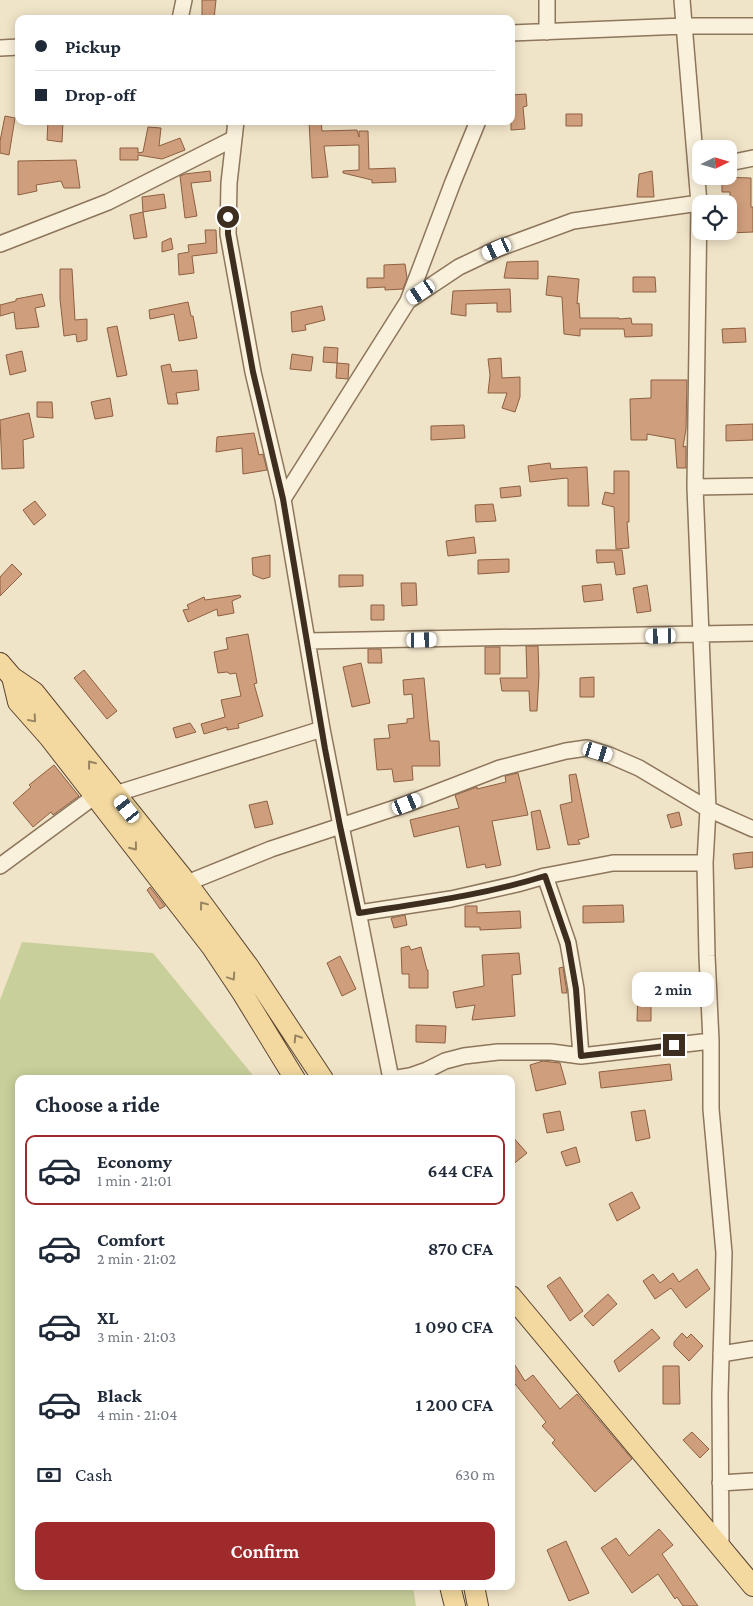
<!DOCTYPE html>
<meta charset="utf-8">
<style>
:root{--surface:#fff;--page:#f2f2f3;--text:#1f2937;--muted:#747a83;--line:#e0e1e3;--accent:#9e2a2b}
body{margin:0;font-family:"Crimson Pro",serif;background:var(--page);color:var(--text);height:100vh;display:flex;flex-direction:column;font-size:19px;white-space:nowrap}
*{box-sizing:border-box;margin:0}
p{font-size:16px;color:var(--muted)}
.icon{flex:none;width:28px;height:28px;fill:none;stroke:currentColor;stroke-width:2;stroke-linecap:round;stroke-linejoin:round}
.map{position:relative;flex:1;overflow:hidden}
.drawer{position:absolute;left:15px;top:1075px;width:500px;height:515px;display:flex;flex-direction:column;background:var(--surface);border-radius:10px;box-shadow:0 2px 12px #0003}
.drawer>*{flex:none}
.hud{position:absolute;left:15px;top:15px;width:500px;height:110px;border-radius:10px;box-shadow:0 2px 12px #0003;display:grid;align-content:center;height:110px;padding:0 20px;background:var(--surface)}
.needle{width:32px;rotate:85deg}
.fabs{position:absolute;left:692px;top:140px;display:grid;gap:10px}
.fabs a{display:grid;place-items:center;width:45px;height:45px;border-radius:10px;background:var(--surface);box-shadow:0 2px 12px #0003;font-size:25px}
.end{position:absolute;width:22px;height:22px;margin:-11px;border:6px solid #3d2e20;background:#fff;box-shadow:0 0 0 2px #fff}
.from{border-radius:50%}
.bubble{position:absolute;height:35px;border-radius:10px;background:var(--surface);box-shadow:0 2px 12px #0003;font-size:16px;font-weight:600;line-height:35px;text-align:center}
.car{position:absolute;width:15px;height:30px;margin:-15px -8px;border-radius:6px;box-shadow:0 0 4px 1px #0007;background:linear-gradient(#fff 24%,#345 0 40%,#fff 0 76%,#345 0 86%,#fff 0)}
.hud b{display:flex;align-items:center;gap:18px;height:48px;font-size:19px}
.hud b+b{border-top:1px solid var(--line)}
.hud i{width:12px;height:12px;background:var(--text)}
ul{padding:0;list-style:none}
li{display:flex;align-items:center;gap:15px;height:70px;margin:0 10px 8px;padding:0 10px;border:2px solid transparent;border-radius:10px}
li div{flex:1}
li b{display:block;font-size:19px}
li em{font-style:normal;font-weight:600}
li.on{border-color:var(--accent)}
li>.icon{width:45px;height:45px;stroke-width:1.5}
h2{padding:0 20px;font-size:22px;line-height:60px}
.pay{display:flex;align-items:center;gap:12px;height:55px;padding:0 20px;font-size:19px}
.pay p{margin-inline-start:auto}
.button{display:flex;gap:10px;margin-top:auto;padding:10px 20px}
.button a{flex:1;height:58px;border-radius:10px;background:var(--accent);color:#fff;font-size:20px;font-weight:600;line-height:58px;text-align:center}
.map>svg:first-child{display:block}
</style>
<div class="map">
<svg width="753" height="1606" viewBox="0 0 753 1606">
<rect width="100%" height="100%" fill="#f0e4c8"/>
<path fill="#c9cf9b" d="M22 942 153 953 256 1079H19V1586H413L416 1606H0V1000Z"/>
<path fill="#cf9f7d" stroke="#8d5f41" d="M202 0H216L214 19H202Z
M526 94 527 106 523 107 525 129 511 130V95Z
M566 114H582V126H566Z
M5 116 15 118 9 155 0 153V141Z
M48 121H63L62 142 47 140Z
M309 121H321L322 131 357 130 359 137V131H368L369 169 395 168 396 182 372 183V180L343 173V171L359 170V145L324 146 328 177 312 178Z
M148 127 161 128 159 146 180 138 185 150 162 159 138 155V160H120V148H138V153L143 152Z
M76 160 80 188H64L61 181 36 185 37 191 18 195V161Z
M210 171 211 181 191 183 197 216 185 218 180 176 185 174Z
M652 171 654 197H637L639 174Z
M722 177 751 178V207H753V232L729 233 730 192H722Z
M164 194 166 208 143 212 142 197Z
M143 212 147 237 134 239 130 215Z
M205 230H216L217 253 192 256 194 273 179 275 178 254 189 252 188 245 206 243Z
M171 238 173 249 162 252V242Z
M538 261V279L504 278 507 262Z
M405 264 407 278 403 289 385 290V287L367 288V278H384V265Z
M60 269H72L75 320 87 319V340L77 342 76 334 64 336 60 299Z
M548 276 579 279 577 304 579 303 580 318H619V319L631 318 632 324H652V336L625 337 624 329H580V336L564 334 562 297 546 295Z
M633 277H655L656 292H633Z
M510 289 511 312H497V303L466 304V316L451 314 453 291Z
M42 294 45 306 35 308 39 327 16 329 14 312 0 316V305L16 301V299Z
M188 302 191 316H193L197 338 179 341 174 314 150 319 149 310Z
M322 306 325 320 305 325 306 330 292 332 291 312Z
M117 326 127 375 117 377 107 328Z
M745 328 746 342 723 343 722 329Z
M324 347 338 348 337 363 323 362Z
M22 351 26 371 10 375 6 355Z
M292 354 313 357 311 371 290 369Z
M501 358 502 378 520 377V397L515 412 502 408 507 393H488L490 375 488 359Z
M337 363 349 364 348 379 336 378Z
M170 364 172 372 197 370 199 390 176 393 178 404H168L161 366Z
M651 380H687L686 429 683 447 686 446V468H677L675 439 647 434V440H631L630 399 651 398Z
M110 398 113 416 95 419 91 402Z
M37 402H52L53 418 37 417Z
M29 413 34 437 23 440 24 468 2 469 0 420Z
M753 424V440L726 441V425Z
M464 425 465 438 431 440V426Z
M254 433 259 455 263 454 267 470 243 474 242 448 216 452 217 437Z
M550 463 551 469 587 467 589 506H568V479L567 478 530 482 528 466Z
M614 471H629V522H627L629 548 616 549 614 507 602 504 605 492 614 494Z
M520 486 521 496 501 498 500 488Z
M35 501 46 515 34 525 23 510Z
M493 504 496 521 476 522 475 505Z
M474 537 476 553 448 556 446 541Z
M596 550H622L625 574 616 575 614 562 597 563Z
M270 555V577L263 579 253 575 252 558Z
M509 559V572L478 574V560Z
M12 564 22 574 0 596V577Z
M339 575H363V586L339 587Z
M401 583H416L417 605 402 606Z
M601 584 603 600 584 602 582 586Z
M647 585 651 611 637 613 633 588Z
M240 595 241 597 232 601 234 613 218 616 217 609 188 622 183 610 189 609 187 605 204 597 205 600Z
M371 605H384V620H371Z
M248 634 257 683 254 684 263 716 238 724 239 728 227 730V727L204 734 201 724 225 717 221 700 241 696 236 673 230 674 227 672 218 673 214 652 228 649 226 638Z
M526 646H538L539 675 537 711H530L529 691H502L500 678H527Z
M485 647H500V674H485Z
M368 649H381L382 663H368Z
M361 663 370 703 352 707 343 667Z
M84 670 117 711 107 719 74 678Z
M594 677V697H580V678Z
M424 678 430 741H439L440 766H412L413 780 394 782 392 769 377 770 374 739 390 738 388 725 407 723V719L414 718 412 694 404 695 403 680Z
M190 723 196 732 176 738 173 728Z
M54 765 79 796 53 815 51 812 33 827 13 803 31 787 29 785Z
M518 773 528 815 492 821 501 865 486 868 485 864 467 868 459 826 414 837 410 820 459 808 455 795 477 787V789L506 782 505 776Z
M576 774 589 837 578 840 580 844 568 845 560 805 572 802 569 775Z
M267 801 273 824 255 828 249 805Z
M540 810 550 848 537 850 531 812Z
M679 812 682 825 671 828 667 815Z
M753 852V867L735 869 733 854Z
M150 887 165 906 160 909 147 890Z
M623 905 624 922 583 923V906Z
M465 906H477V913L520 911 521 928 480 930V927H465Z
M405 915 407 925 394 928 391 918Z
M409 946 411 950 421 947 427 970H428V988H409V974H402L401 948Z
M519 953 521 974 512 975 515 1016 472 1020 475 1005 456 1008 453 992 484 986 482 955Z
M340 956 356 989 342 996 327 963Z
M563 967 567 993H562L559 968Z
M638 990H651V1021H637Z
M416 1025 446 1026 445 1043 416 1042Z
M543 1061 560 1063 566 1084 536 1091 530 1065Z
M670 1064 672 1080 601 1088 599 1072Z
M645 1110 650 1138 636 1141 631 1112Z
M560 1111 564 1130 547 1133 543 1114Z
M511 1135 527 1153 511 1166Z
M576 1147 580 1162 566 1166 561 1152Z
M632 1192 640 1208 617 1221 609 1204Z
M697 1269 710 1289 686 1308 671 1288 655 1299 643 1281 653 1274 660 1283 673 1273 679 1282Z
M560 1277 583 1311 570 1321 547 1286Z
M608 1294 617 1304 593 1326 584 1316Z
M652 1329 660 1338 619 1372 614 1361Z
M682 1333 687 1338 691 1334 703 1346 689 1361 674 1346V1342Z
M511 1359 525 1381 533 1375 560 1409 577 1394 632 1459 595 1492 552 1443 555 1440 542 1426 546 1422 511 1379Z
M663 1366H679L680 1404H663Z
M692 1432 709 1449 700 1458 683 1440Z
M659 1529 673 1545 662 1554 698 1606H683L677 1597 675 1599 658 1574 632 1593 601 1548 616 1538 629 1556Z
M566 1541 589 1593 569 1601 547 1550Z"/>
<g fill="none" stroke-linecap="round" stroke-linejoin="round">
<defs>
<path id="minor" d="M547 0V32
M682 0 699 203 695 487 708 809 705 863 707 956 711 1041V1109L724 1253 720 1395 721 1548
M180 19 184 0
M511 33 684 26H753
M0 48 19 47
M236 121 229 183 228 234 253 372 283 499
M729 163 753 158
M0 244 108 202 233 139
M408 301 459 267 497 249 573 221 699 203
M695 487 753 486
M307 641 753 633
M115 794 322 729
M0 866 95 796
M545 876 568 943 576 989 581 1056
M187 883 271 849 407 804 500 768 566 751 587 748 609 755 639 768 708 809 753 829
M359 913 451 899 517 884 545 876 613 863H705
M391 1079 322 729 283 499 408 301 453 182 478 121
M391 1079 410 1076 427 1070 445 1061 464 1056 498 1052H551L581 1056 711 1041
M721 1354 753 1349
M720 1483 753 1481"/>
<path id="major" d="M0 663 12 677 34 692 187 883 249 967 323 1079
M12 677 18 702 49 737 211 946 243 994 295 1079
M511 1296 753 1586
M450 1586 455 1606
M474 1586 478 1606"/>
</defs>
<use href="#minor" stroke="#8d765c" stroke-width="18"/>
<use href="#major" stroke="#5b4430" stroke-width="22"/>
<use href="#minor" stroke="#faf1dc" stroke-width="15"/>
<use href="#major" stroke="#f3d9a0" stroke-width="20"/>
</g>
<defs><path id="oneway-chevron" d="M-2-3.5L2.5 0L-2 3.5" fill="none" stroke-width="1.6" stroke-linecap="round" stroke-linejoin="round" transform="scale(1.25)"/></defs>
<g stroke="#988460">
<use href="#oneway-chevron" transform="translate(33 719) rotate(49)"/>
<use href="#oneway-chevron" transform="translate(91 764) rotate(-128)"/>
<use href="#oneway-chevron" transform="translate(134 847) rotate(52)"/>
<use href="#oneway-chevron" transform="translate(203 905) rotate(-127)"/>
<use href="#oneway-chevron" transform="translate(232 977) rotate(56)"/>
<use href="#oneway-chevron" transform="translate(297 1038) rotate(-123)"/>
</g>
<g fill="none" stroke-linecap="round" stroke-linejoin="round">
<path stroke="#3d2e20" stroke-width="6" d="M228 217V234L253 372 283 499 325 749 340 826 359 913C422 903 484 895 545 876L568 943 576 989 581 1056 674 1045"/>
</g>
</svg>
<div class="fabs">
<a><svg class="needle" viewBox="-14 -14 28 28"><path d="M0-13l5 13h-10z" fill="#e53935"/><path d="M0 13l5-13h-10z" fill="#747a83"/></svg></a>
<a><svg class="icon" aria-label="locate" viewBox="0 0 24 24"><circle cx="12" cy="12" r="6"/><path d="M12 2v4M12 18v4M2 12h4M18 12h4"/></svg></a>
</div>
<i class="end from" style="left:228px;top:217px"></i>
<i class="end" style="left:674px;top:1045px"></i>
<div class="bubble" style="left:632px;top:972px;width:82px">2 min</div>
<i class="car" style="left:497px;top:249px;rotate:245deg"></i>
<i class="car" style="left:421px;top:292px;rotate:236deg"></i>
<i class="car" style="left:661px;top:636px;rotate:269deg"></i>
<i class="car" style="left:422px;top:640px;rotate:89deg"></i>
<i class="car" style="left:598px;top:752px;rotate:107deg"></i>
<i class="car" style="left:407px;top:804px;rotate:68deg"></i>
<i class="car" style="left:127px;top:809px;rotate:321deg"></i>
<div class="hud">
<b><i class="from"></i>Pickup</b>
<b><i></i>Drop-off</b>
</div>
<section class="drawer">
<h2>Choose a ride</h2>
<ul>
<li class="on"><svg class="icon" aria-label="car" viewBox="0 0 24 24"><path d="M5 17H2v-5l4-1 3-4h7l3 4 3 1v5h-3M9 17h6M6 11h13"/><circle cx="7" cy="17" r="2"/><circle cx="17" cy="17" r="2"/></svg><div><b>Economy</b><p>1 min · 21:01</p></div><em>644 CFA</em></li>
<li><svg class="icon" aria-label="car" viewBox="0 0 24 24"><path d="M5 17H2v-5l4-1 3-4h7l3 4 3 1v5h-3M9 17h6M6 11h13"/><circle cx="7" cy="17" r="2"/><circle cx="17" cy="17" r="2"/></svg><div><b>Comfort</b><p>2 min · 21:02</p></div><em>870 CFA</em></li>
<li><svg class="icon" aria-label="car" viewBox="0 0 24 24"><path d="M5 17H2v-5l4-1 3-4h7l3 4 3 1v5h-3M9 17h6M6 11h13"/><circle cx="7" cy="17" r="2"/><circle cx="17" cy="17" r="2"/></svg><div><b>XL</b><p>3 min · 21:03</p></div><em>1 090 CFA</em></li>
<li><svg class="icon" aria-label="car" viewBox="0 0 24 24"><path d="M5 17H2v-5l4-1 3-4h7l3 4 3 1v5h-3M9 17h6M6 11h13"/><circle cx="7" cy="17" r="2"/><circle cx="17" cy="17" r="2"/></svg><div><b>Black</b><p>4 min · 21:04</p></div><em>1 200 CFA</em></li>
</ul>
<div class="pay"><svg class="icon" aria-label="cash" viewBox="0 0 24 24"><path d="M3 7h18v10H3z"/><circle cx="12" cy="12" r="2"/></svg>Cash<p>630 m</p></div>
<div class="button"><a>Confirm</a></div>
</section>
</div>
